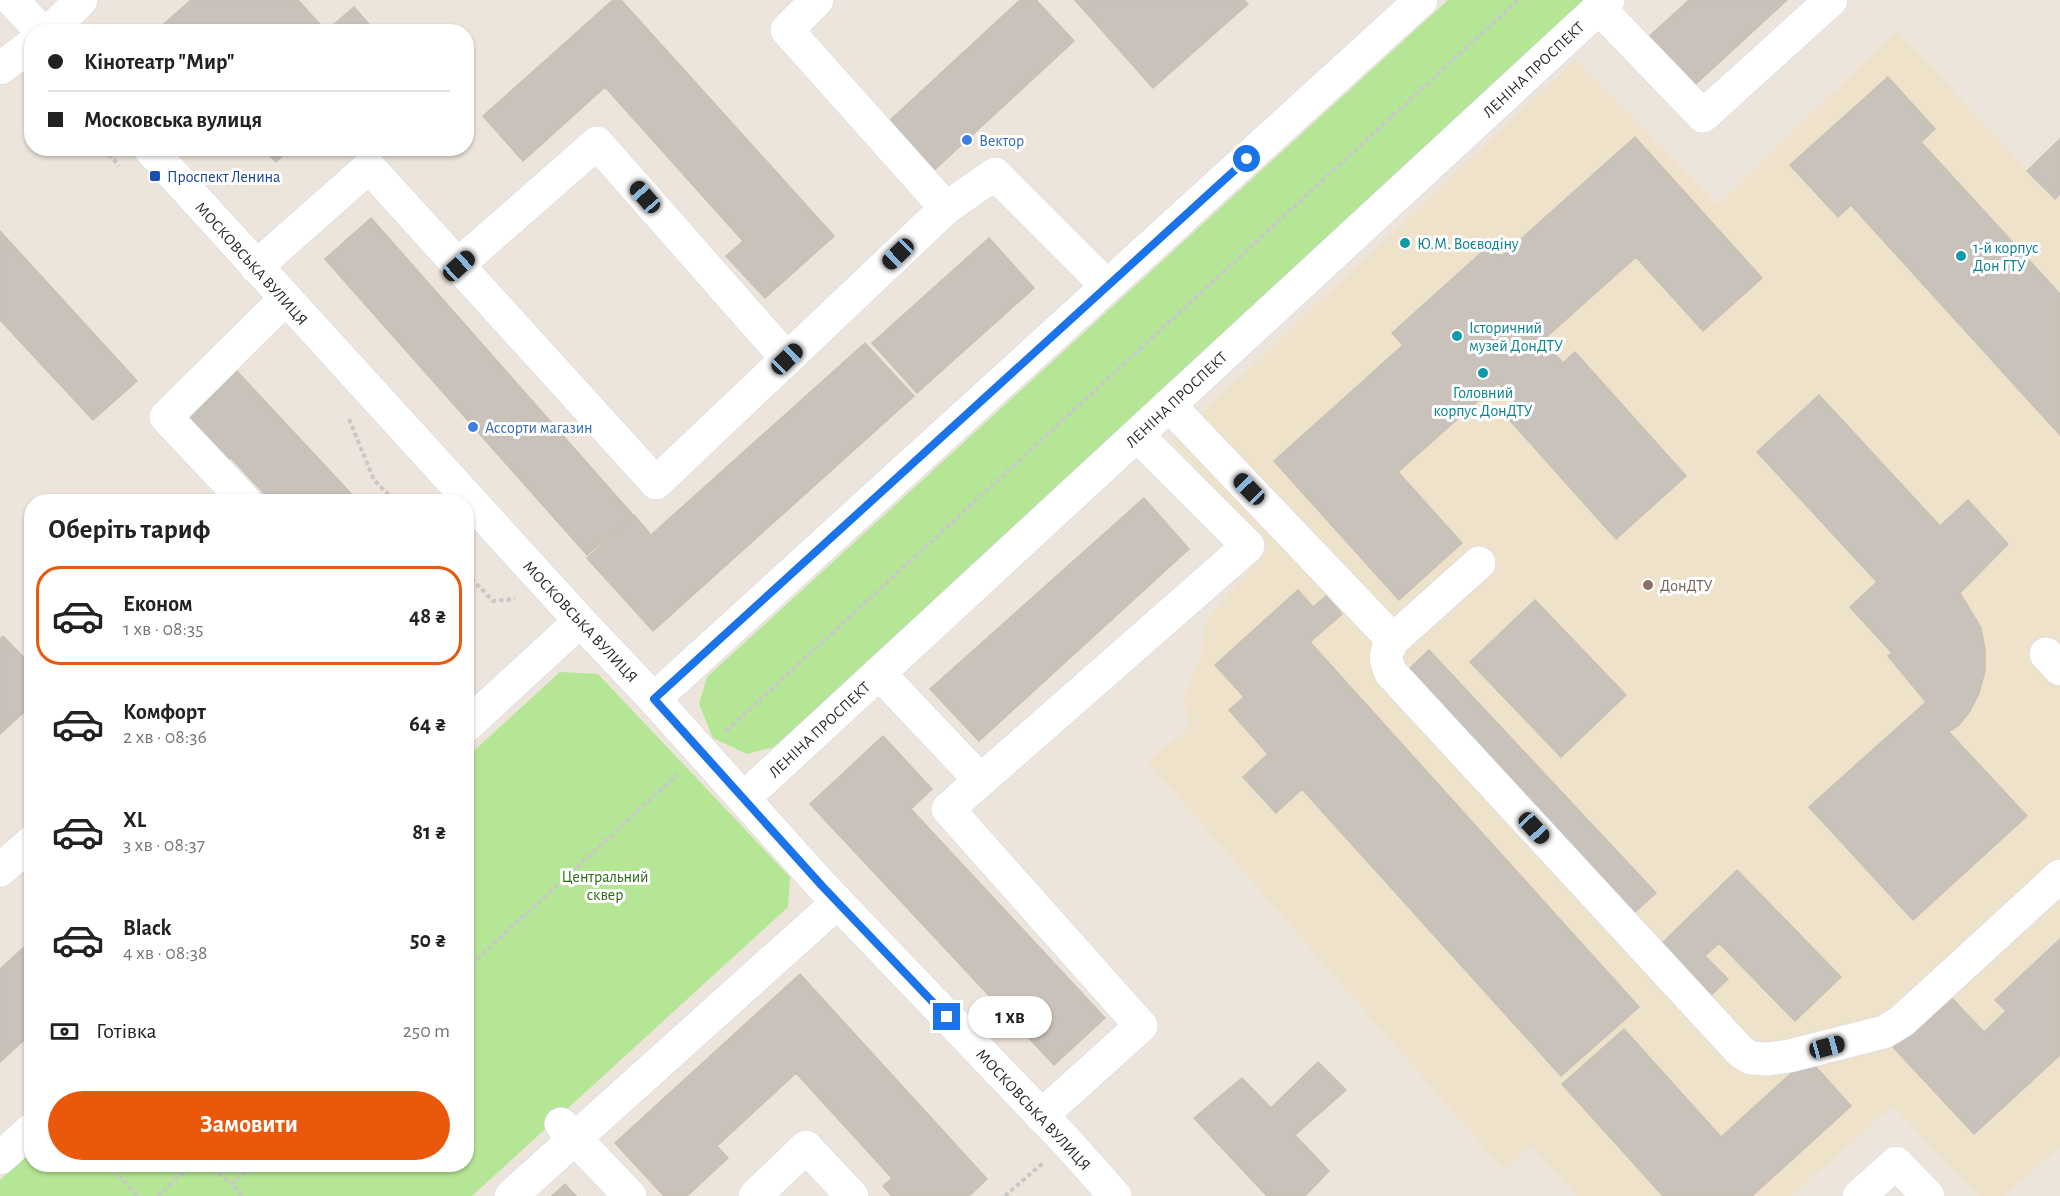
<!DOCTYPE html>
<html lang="uk">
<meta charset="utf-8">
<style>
:root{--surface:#fff;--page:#f6f6f6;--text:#222;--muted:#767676;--line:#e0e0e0;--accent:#ea580c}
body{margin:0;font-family:"Alegreya Sans",sans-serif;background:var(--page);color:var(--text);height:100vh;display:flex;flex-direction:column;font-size:22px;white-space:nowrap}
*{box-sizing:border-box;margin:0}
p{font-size:20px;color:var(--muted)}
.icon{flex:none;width:33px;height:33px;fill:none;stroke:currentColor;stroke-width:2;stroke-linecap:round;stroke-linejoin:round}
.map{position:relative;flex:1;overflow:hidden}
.sheet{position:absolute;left:24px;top:494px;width:450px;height:678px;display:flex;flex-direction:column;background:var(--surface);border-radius:24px;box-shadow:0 2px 4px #0004}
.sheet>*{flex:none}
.banner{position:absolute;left:24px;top:24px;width:450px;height:132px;border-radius:24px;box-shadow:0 2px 4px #0004;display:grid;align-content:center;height:132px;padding:0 24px;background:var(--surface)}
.end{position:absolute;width:27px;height:27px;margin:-14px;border:8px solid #1a73e8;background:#fff;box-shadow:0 0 0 3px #fff}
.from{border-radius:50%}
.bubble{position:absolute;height:42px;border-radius:21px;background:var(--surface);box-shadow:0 2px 4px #0004;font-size:20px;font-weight:700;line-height:42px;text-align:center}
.car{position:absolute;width:18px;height:36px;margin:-18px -9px;border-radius:8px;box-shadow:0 0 4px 2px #0007;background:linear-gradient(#222 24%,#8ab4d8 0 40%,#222 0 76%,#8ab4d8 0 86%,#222 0)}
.banner b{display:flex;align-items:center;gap:21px;height:57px;font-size:22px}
.banner b+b{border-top:2px solid var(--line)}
.banner i{width:15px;height:15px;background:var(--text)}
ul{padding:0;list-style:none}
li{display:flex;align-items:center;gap:18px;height:99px;margin:0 12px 9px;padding:0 12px;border:3px solid transparent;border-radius:24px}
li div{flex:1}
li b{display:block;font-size:22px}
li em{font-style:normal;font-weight:700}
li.selected{border-color:var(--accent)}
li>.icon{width:54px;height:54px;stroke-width:1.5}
h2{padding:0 24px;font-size:27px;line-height:72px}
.pay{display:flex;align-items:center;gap:15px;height:66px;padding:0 24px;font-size:22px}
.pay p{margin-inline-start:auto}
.action{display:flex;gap:12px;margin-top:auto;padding:12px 24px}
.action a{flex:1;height:69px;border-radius:36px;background:var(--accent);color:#fff;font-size:24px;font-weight:700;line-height:69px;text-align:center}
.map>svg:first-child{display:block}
</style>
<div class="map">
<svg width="2060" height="1196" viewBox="0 0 2060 1196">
<rect width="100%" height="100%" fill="#ede5db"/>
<path fill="#efe2ca" d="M1897 31 2052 196 2055 199 2060 194V1147L2004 1196H1979L1893 1106 1791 1196H1577L1531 1145 1504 1170 1148 762 1190 726 1184 699 1202 652 1206 622 1267 548 1172 442 1575 60 1718 204Z"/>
<path fill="#b4e695" d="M1448 0H1588L774 747 747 754 713 738 699 704 707 677Z
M560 672 598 674 790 877 788 907 472 1196H0V1180L31 1151 32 1164H466L467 757Z"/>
<path fill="#c8c2bb" stroke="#c8c1b5" stroke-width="1.5" d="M191 0H298L326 31 354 7 376 32H159L157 30Z
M613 0H621L834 236 765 298 726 256 743 241 605 87 523 161 483 116Z
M1020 0H1036L1074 41 931 173 886 124Z
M1075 0H1244L1248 4 1153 88Z
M1689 0H1787L1686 93 1642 43Z
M1888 77 1935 129 1921 142 2060 294V435L1851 205 1838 217 1790 165Z
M1635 137 1762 278 1703 331 1636 257 1543 340 1563 363 1575 352 1686 476 1616 539 1505 415 1517 404 1498 383 1398 472 1462 543 1399 600 1274 461 1403 345 1392 333 1491 244 1502 256Z
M2060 139V194L2055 199 2027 171Z
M263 148H291L276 162Z
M371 218 633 515 587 555 325 259Z
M0 231 137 381 93 420 0 320Z
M989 238 1034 288 917 393 872 343Z
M865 343 914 396 653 631 587 558 634 515 651 535Z
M232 366 358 501H271L231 458 224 464 178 415Z
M1819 395 1940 526 1968 500 2008 544 1960 593 1981 628 1985 649V671L1979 693 1970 711 1959 725 1949 732 2027 816 1913 920 1809 807 1926 702 1888 656 1892 653 1850 607 1877 582 1757 452Z
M1144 498 1189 549 979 741 930 689Z
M1298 590 1313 607 1326 596 1342 614 1310 642 1639 1007 1561 1076 1302 789 1276 813 1243 777 1268 754 1229 710 1244 697 1215 665Z
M1535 600 1626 695 1561 757 1470 662Z
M3 636 32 666V705L0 734V639Z
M1429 650 1656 893 1634 913 1408 670Z
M883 736 932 789 911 809 1105 1018 1054 1065 810 804Z
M1737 870 1841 977 1795 1021 1719 943 1705 956 1728 979 1704 1002 1654 951Z
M2060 939V1055L1974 1134 1893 1047 1949 995 1984 1032 2006 1011 1995 1000Z
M32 940V1033L0 1062V969Z
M800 974 987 1179 969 1196H892L883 1186 892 1178 796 1073 717 1146 728 1158 687 1196H664L615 1143Z
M1624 1029 1721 1137 1808 1058 1851 1106 1752 1196H1663L1562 1084Z
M1318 1062 1346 1090 1295 1135 1329 1171 1305 1196H1267L1194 1118 1242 1078 1271 1108Z
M565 1184 576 1196H552Z"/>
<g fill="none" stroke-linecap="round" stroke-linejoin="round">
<defs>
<path id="minor" d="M12 0 42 32
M817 0 787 30 946 208 995 174 1107 286
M1599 8 1703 116 1831 0
M49 32 81 0
M0 68 32 45
M149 148 580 621 654 699 823 887 1067 1142 1115 1196
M458 265 597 143 787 359
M256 267 369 167 656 483 946 208
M1169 405 1393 640 1479 563
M245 501 166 417 285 299
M1393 640C1385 653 1384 659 1391 673L1741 1052 1751 1058 1768 1059 1789 1056 1884 1032 1902 1021 2060 876
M2046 654 2060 669
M879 673 980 780
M654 699 1421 0
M466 726 580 621
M744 798 1608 0
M0 870 32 842
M1041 1116 1141 1026 948 809 1248 546 1137 435
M561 1124 630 1196
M0 1158 32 1129
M511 1196 838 902
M755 1196 806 1147 852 1196
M1859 1196 1896 1163 1928 1196"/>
</defs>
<use href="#minor" stroke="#d0d5e4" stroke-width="34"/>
<path stroke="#c8c8c8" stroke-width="4" stroke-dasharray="4.5 3" stroke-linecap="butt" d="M104 148 119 166
M349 419 374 480 395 501
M466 573 493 601 515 599
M726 731 1518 0
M466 969 678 774
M109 1164 137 1196
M207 1164 232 1184
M158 1196 192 1164
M242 1196 232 1184 254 1164
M1005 1196 1044 1162"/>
<use href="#minor" stroke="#fff" stroke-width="33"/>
</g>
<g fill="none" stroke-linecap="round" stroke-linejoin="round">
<path stroke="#1a73e8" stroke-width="8" d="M947 1017 823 887 654 699 1247 159"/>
</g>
<g fill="#3f7fe0" stroke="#fff" stroke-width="2">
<circle cx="967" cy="140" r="6"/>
<circle cx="473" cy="427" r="6"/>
</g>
<rect fill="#1a4fb4" stroke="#fff" stroke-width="2" x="149" y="170" width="12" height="12" rx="3"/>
<g fill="#0f9aa8" stroke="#fff" stroke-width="2">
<circle cx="1405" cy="243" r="6"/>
<circle cx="1961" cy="256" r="6"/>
<circle cx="1457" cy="336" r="6"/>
<circle cx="1483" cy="373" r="6"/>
</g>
<circle fill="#8d6e63" stroke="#fff" stroke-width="2" cx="1648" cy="585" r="6"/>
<g text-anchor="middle" stroke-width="6" stroke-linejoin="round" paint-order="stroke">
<g font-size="16" fill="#2a2a2a" stroke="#fff">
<text transform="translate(1533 69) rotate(-43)" y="6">ЛЕНІНА ПРОСПЕКТ</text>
<text transform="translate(252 263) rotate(48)" y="6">МОСКОВСЬКА ВУЛИЦЯ</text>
<text transform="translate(1176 399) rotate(-43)" y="6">ЛЕНІНА ПРОСПЕКТ</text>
<text transform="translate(581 621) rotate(47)" y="6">МОСКОВСЬКА ВУЛИЦЯ</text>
<text transform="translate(819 729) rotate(-43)" y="6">ЛЕНІНА ПРОСПЕКТ</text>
<text transform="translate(1034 1109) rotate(47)" y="6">МОСКОВСЬКА ВУЛИЦЯ</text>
</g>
<g font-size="16" fill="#366cbe" stroke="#fff" text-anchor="start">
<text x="979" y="146">Вектор</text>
<text x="485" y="433">Ассорти магазин</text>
</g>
<g font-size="16" fill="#164399" stroke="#fff" text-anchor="start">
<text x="167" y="182">Проспект Ленина</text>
</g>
<g font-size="16" fill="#0d838f" stroke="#fff" text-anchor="start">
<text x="1417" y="249">Ю.М. Воєводіну</text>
<text x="1973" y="253">1-й корпус<tspan x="1973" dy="18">Дон ГТУ</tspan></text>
<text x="1469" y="333">Історичний<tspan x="1469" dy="18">музей ДонДТУ</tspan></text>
<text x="1483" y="398" text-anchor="middle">Головний<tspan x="1483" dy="18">корпус ДонДТУ</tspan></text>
</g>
<g font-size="16" fill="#785e54" stroke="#fff" text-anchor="start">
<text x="1660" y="591">ДонДТУ</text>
</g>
<g font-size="16" fill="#2b6b17" stroke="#fff">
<text x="605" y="882">Центральний<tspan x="605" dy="18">сквер</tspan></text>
</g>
</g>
</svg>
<i class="end from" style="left:1247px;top:159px"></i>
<i class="end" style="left:947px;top:1017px"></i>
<div class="bubble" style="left:968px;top:996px;width:84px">1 хв</div>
<i class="car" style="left:645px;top:197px;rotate:319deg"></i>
<i class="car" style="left:898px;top:254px;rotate:226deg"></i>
<i class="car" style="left:459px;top:266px;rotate:48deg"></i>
<i class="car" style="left:787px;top:359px;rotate:46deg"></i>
<i class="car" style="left:1249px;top:489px;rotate:316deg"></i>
<i class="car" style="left:1534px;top:828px;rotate:137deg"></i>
<i class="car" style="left:1827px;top:1047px;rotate:75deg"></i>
<div class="banner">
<b><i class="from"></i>Кінотеатр &quot;Мир&quot;</b>
<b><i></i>Московська вулиця</b>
</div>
<section class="sheet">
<h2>Оберіть тариф</h2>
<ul>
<li class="selected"><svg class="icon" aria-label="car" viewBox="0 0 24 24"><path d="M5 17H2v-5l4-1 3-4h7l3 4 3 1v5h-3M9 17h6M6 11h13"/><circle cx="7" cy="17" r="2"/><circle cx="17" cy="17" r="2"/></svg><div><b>Економ</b><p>1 хв · 08:35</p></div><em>48 ₴</em></li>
<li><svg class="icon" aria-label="car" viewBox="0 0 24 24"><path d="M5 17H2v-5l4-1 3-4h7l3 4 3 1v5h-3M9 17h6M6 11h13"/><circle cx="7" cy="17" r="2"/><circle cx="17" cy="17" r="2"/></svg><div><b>Комфорт</b><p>2 хв · 08:36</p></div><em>64 ₴</em></li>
<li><svg class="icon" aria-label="car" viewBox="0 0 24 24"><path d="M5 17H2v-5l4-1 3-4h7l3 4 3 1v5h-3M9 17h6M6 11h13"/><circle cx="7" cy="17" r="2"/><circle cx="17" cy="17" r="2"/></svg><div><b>XL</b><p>3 хв · 08:37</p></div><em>81 ₴</em></li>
<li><svg class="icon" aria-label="car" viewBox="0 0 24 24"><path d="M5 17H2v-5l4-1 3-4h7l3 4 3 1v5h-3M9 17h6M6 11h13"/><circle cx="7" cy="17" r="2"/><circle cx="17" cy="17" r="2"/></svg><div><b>Black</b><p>4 хв · 08:38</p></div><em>50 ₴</em></li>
</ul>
<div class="pay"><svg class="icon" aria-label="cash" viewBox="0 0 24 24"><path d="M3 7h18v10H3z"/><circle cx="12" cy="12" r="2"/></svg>Готівка<p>250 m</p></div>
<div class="action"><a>Замовити</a></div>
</section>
</div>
